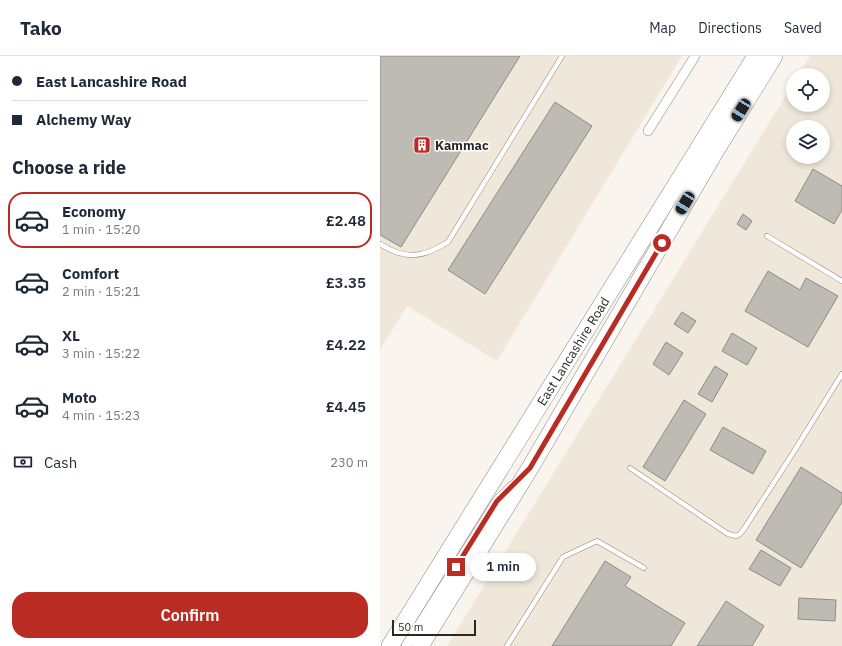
<!DOCTYPE html>
<meta charset="utf-8">
<style>
:root{--surface:#fff;--page:#f6f6f7;--text:#1f2937;--muted:#747a83;--line:#e0e1e3;--accent:#ba2b24}
body{margin:0;font-family:"IBM Plex Sans",sans-serif;background:var(--page);color:var(--text);height:100vh;display:flex;flex-direction:column;font-size:15px;white-space:nowrap}
*{box-sizing:border-box;margin:0}
p{font-size:13px;color:var(--muted)}
.icon{flex:none;width:22px;height:22px;fill:none;stroke:currentColor;stroke-width:2;stroke-linecap:round;stroke-linejoin:round}
.map{position:relative;flex:1;overflow:hidden}
.details{display:flex;flex-direction:column;background:var(--surface);width:380px}
.details>*{flex:none}
.banner{display:grid;align-content:center;height:88px;padding:0 12px;background:var(--surface)}
.buttons{position:absolute;left:406px;top:12px;display:grid;gap:8px}
.buttons a{display:grid;place-items:center;width:44px;height:44px;border-radius:50%;background:var(--surface);box-shadow:0 2px 6px #0003;font-size:20px}
.scale{position:absolute;left:12px;bottom:10px;width:84px;box-sizing:border-box;padding-left:4px;border:2px solid #292825;border-top:0;font-size:11px;line-height:14px;white-space:nowrap;color:#292825;-webkit-text-stroke:3px #fff;paint-order:stroke}
.end{position:absolute;width:18px;height:18px;margin:-9px;border:5px solid #ba2b24;background:#fff;box-shadow:0 0 0 2px #fff}
.from{border-radius:50%}
.bubble{position:absolute;height:28px;border-radius:14px;background:var(--surface);box-shadow:0 2px 6px #0003;font-size:13px;font-weight:600;line-height:28px;text-align:center}
.car{position:absolute;width:12px;height:24px;margin:-12px -6px;border-radius:5px;box-shadow:0 0 3px 1px #0007;background:linear-gradient(#222 24%,#8ab4d8 0 40%,#222 0 76%,#8ab4d8 0 86%,#222 0)}
.banner b{display:flex;align-items:center;gap:14px;height:38px;font-size:15px}
.banner b+b{border-top:1px solid var(--line)}
.banner i{width:10px;height:10px;background:var(--text)}
ul{padding:0;list-style:none}
li{display:flex;align-items:center;gap:12px;height:56px;margin:0 8px 6px;padding:0 4px;border:2px solid transparent;border-radius:16px}
li div{flex:1}
li b{display:block;font-size:15px}
li em{font-style:normal;font-weight:600}
li.on{border-color:var(--accent)}
li>.icon{width:36px;height:36px;stroke-width:1.5}
h2{padding:0 12px;font-size:18px;line-height:48px}
.pay{display:flex;align-items:center;gap:10px;height:44px;padding:0 12px;font-size:15px}
.pay p{margin-inline-start:auto}
.primary-button{display:flex;gap:8px;margin-top:auto;padding:8px 12px}
.primary-button a{flex:1;height:46px;border-radius:16px;background:var(--accent);color:#fff;font-size:16px;font-weight:600;line-height:46px;text-align:center}
header{display:flex;align-items:center;gap:24px;box-sizing:border-box;height:56px;padding:0 20px;background:var(--surface);border-bottom:1px solid var(--line)}
header strong{font-size:19px}
nav{display:flex;gap:22px;margin-inline-start:auto;font-size:14px}
main{display:flex;flex:1;min-height:0}
.map>svg:first-child{display:block}
</style>
<header>
<strong>Tako</strong>
<nav><a>Map</a><a>Directions</a><a>Saved</a></nav>
</header>
<main>
<section class="details">
<div class="banner">
<b><i class="from"></i>East Lancashire Road</b>
<b><i></i>Alchemy Way</b>
</div>
<h2>Choose a ride</h2>
<ul>
<li class="on"><svg class="icon" aria-label="car" viewBox="0 0 24 24"><path d="M5 17H2v-5l4-1 3-4h7l3 4 3 1v5h-3M9 17h6M6 11h13"/><circle cx="7" cy="17" r="2"/><circle cx="17" cy="17" r="2"/></svg><div><b>Economy</b><p>1 min · 15:20</p></div><em>£2.48</em></li>
<li><svg class="icon" aria-label="car" viewBox="0 0 24 24"><path d="M5 17H2v-5l4-1 3-4h7l3 4 3 1v5h-3M9 17h6M6 11h13"/><circle cx="7" cy="17" r="2"/><circle cx="17" cy="17" r="2"/></svg><div><b>Comfort</b><p>2 min · 15:21</p></div><em>£3.35</em></li>
<li><svg class="icon" aria-label="car" viewBox="0 0 24 24"><path d="M5 17H2v-5l4-1 3-4h7l3 4 3 1v5h-3M9 17h6M6 11h13"/><circle cx="7" cy="17" r="2"/><circle cx="17" cy="17" r="2"/></svg><div><b>XL</b><p>3 min · 15:22</p></div><em>£4.22</em></li>
<li><svg class="icon" aria-label="car" viewBox="0 0 24 24"><path d="M5 17H2v-5l4-1 3-4h7l3 4 3 1v5h-3M9 17h6M6 11h13"/><circle cx="7" cy="17" r="2"/><circle cx="17" cy="17" r="2"/></svg><div><b>Moto</b><p>4 min · 15:23</p></div><em>£4.45</em></li>
</ul>
<div class="pay"><svg class="icon" aria-label="cash" viewBox="0 0 24 24"><path d="M3 7h18v10H3z"/><circle cx="12" cy="12" r="2"/></svg>Cash<p>230 m</p></div>
<div class="primary-button"><a>Confirm</a></div>
</section>
<div class="map">
<svg width="462" height="590" viewBox="0 0 462 590">
<rect width="100%" height="100%" fill="#f9f5ee"/>
<path fill="#efe8da" fill-rule="evenodd" d="M0 0H302L117 305 27 250 0 294Z
M430 0H462V590H67L413 28V49H443V19H418ZM413 71H443V101H413Z"/>
<path fill="#bebbb4" stroke="#8e8b84" d="M0 0H140L21 191 0 179Z
M175 46 212 70 105 238 68 214Z
M433 113 462 130V154L454 168 415 145Z
M363 158 372 165 366 174 357 168Z
M388 215 420 234 426 222 458 240 428 291 365 255Z
M302 256 316 265 308 277 294 268Z
M352 277 377 292 367 309 342 295Z
M286 286 303 297 289 319 273 308Z
M335 310 348 318 332 346 318 338Z
M304 344 326 358 285 425 263 411Z
M343 371 386 395 373 418 330 394Z
M421 411 462 437V446L421 512 376 484Z
M381 494 411 512 400 530 369 513Z
M225 505 251 521 245 530 305 567 291 590H172Z
M419 542 456 544 455 565 418 563Z
M346 545 384 570 372 590H317Z"/>
<g fill="none" stroke-linecap="round" stroke-linejoin="round">
<defs>
<path id="lane" d="M387 180 462 225
M0 188C26 204 42 202 68 186L182 0
M250 412 348 478 356 480 360 478 364 473 413 397 462 318
M127 590 183 501 217 485 264 512"/>
<path id="street" d="M268 75 315 0
M26 590 117 445 132 430"/>
<g id="highway">
<path id="s1" d="M10 590 376 0"/>
<path d="M40 590 150 412 336 94 394 0"/>
</g>
</defs>
<use href="#lane" stroke="#8c8982" stroke-width="5.5"/>
<use href="#street" stroke="#8c8982" stroke-width="10"/>
<use href="#highway" stroke="#8c8982" stroke-width="18"/>
<use href="#lane" stroke="#fff" stroke-width="4.5"/>
<use href="#street" stroke="#fff" stroke-width="9"/>
<use href="#highway" stroke="#fff" stroke-width="17"/>
</g>
<g fill="none" stroke-linecap="round" stroke-linejoin="round">
<path stroke="#ba2b24" stroke-width="5" d="M76 511 117 445 150 412 282 187"/>
</g>
<defs>
<symbol id="building-square" viewBox="-11 -11 22 22"><rect x="-9" y="-9" width="18" height="18" rx="4" fill="#ba2b24" stroke="#fff"/><path d="M-4-6H4V6H1V3H-1V6H-4ZM-2.5-4.3h1.7v1.8h-1.7ZM.8-4.3h1.7v1.8H.8ZM-2.5-1h1.7V.8h-1.7ZM.8-1h1.7V.8H.8Z" fill="#fff"/></symbol>
</defs>
<g fill-rule="evenodd">
<use href="#building-square" x="32" y="79" width="20" height="20"/>
</g>
<g text-anchor="middle" stroke-width="3" stroke-linejoin="round" paint-order="stroke">
<g font-size="13" font-weight="bold" fill="#292825" stroke="#fff" text-anchor="start">
<text x="55" y="94">Kammac</text>
</g>
<g font-size="13" fill="#292825" stroke="#fff">
<text dy="5" stroke="none"><textPath href="#s1" startOffset="347">East Lancashire Road</textPath></text>
</g>
</g>
</svg>
<div class="buttons">
<a><svg class="icon" aria-label="locate" viewBox="0 0 24 24"><circle cx="12" cy="12" r="6"/><path d="M12 2v4M12 18v4M2 12h4M18 12h4"/></svg></a>
<a><svg class="icon" aria-label="layers" viewBox="0 0 24 24"><path d="M12 4l9 5-9 5-9-5zM3 14l9 5 9-5"/></svg></a>
</div>
<div class="scale">50 m</div>
<i class="end from" style="left:282px;top:187px"></i>
<i class="end" style="left:76px;top:511px"></i>
<div class="bubble" style="left:90px;top:497px;width:66px">1 min</div>
<i class="car" style="left:361px;top:54px;rotate:212deg"></i>
<i class="car" style="left:305px;top:147px;rotate:211deg"></i>
</div>
</main>
